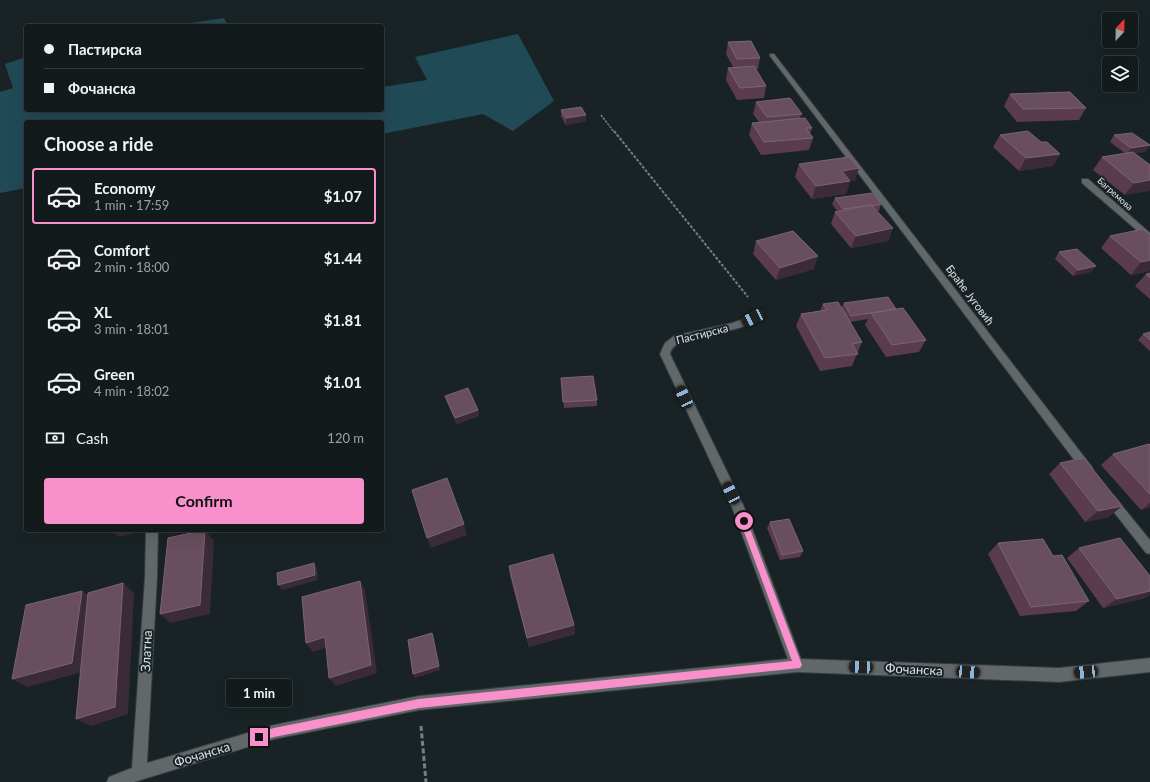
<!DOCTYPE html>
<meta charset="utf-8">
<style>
:root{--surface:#131a1c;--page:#202729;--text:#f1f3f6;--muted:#9da1a3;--line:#32383b;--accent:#f890cb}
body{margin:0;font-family:Lato,sans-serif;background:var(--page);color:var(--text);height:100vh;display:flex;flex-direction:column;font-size:15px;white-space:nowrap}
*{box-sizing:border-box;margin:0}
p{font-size:13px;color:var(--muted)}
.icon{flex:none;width:22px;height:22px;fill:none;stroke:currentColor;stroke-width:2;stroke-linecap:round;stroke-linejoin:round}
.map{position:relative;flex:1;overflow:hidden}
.drawer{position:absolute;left:24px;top:120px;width:360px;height:412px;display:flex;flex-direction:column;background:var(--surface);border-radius:4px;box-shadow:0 4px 16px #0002,0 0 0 1px var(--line)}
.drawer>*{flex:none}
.banner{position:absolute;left:24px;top:24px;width:360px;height:88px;border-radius:4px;box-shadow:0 4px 16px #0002,0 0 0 1px var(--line);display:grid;align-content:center;height:88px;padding:0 20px;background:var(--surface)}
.needle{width:26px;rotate:22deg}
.fabs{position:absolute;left:1102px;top:12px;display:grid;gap:8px}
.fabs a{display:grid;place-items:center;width:36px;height:36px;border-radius:4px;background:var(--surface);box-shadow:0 4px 16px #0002,0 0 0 1px var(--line);font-size:20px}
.end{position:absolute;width:18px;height:18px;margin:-9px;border:5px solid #f890cb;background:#111;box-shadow:0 0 0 2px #111}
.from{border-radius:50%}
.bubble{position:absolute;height:28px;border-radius:4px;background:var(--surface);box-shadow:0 4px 16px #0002,0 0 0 1px var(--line);font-size:13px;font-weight:700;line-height:28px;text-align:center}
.car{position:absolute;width:12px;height:24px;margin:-12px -6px;border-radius:5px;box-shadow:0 0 3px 1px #0007;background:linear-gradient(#222 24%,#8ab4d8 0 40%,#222 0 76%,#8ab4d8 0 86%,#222 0)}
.banner b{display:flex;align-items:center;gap:14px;height:38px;font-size:15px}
.banner b+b{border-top:1px solid var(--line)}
.banner i{width:10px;height:10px;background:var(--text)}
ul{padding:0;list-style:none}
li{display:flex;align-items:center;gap:12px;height:56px;margin:0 8px 6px;padding:0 12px;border:2px solid transparent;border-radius:4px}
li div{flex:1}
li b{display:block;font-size:15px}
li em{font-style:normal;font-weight:700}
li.selected{border-color:var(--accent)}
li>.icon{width:36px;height:36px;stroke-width:1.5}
h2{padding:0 20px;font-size:18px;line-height:48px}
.pay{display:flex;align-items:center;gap:10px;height:44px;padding:0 20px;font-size:15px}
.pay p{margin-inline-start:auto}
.cta{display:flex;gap:8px;margin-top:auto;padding:8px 20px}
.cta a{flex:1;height:46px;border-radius:4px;background:var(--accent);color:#111;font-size:16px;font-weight:700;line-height:46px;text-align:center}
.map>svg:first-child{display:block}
</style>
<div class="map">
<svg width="1150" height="782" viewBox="0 0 1150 782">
<rect width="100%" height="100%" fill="#192326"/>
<path fill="#214a57" d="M224 18 228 26H171Z
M518 34 554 101 513 131 483 114 382 134V122H26V188L0 193V92L13 88 5 64 26 57V110H382V87L427 80 415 57Z"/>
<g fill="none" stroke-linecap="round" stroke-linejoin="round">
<defs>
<path id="minor" d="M770 54H774L1092 467 1093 470 1092 473 1088 475 1084 473 770 56Z
M1082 179H1088L1150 233V240L1147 239 1082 183Z
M758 309 763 312C744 341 676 328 670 354L744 507 801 659 1059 668 1150 658V672L1059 682 797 672 419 710 274 739 134 782H107L109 777 132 768 145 577 146 530H158L157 577 147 763 274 725 419 696 788 659 732 507 660 354 665 343 674 336 732 323 741 320Z
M1110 494 1114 496 1150 540V554L1146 553 1106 502 1104 499 1106 496Z"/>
</defs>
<use href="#minor" stroke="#343e41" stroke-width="2"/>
<path stroke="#767e81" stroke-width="1.5" stroke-dasharray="2.5 1" stroke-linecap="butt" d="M601 115 614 132"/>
<path stroke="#767e81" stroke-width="2" stroke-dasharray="3 1.5" stroke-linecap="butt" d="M614 131 748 297"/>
<path stroke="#767e81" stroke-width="3" stroke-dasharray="5 2.5" stroke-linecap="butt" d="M421 726 426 782"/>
<use href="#minor" fill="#626769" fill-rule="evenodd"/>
</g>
<path fill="#5a3c4d" d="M728 42 760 58 758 69H756L766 86 764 98 737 100 726 80 728 68 733 67 726 54Z
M1010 94 1086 108 1079 120 1017 122 1004 106Z
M756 102 802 114 800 118 812 128 810 134 813 138 809 150 761 155 749 135 752 123 759 122 753 114Z
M561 110 586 121 566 125 561 116Z
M1000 135 1041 142 1060 154 1053 166 1019 171 993 147Z
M1114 135 1150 145 1145 152 1134 153 1150 165 1125 195 1093 170 1102 157 1126 154 1110 142Z
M799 164 855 181H850L846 194 812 199 795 177Z
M835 198 881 204 879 211H877L893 228 888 241 851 248 831 224 835 212 837 211 832 204Z
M1143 229 1150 271 1131 275 1101 248 1110 236Z
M756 241 814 269 776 280 753 254Z
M1059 252 1091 272 1073 276 1055 259Z
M1150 273V299L1135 286 1146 274Z
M844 303 896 309 926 340 919 352 886 357 865 325 868 319 850 322 862 342 852 366 820 371 796 326 801 314 820 311 823 304 841 308Z
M1150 332V351L1138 340 1143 334Z
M561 378 597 400V406L564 408Z
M445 396 478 410 479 416 457 424 447 402Z
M1150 445V507L1141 510 1101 465 1113 454Z
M1060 463 1109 517 1085 522 1049 474Z
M770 522 803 551 800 557 780 560 767 528Z
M998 543 1053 556 1089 601 1076 611 1020 616 988 554Z
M1079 548 1150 576V594L1145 598 1103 608 1067 558Z
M509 566 574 625 575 634 529 647 510 576Z"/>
<path fill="#3a2b37" d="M586 115V121L566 125V118Z
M1150 145 1145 152 1127 154 1131 148Z
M1060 154 1053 166 1019 171 1026 158Z
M859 168 855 181H850L846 194 812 199 816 186 842 171Z
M1150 180V191L1125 195 1134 183Z
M893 228 888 241 851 248 856 236Z
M818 256 814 269 776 280 780 268Z
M1150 260V271L1131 275 1141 262Z
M1096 266 1091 272 1073 276 1078 270Z
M478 410 479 416 457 424 455 418Z
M1150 503V507L1141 510Z
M1122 506 1109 517 1085 522 1098 511Z
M464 524 467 535 431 548 427 538Z
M111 530H143V531L119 537Z
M205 530 214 541 210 614 170 623 160 614Z
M314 563 317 568 318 580 282 590 278 585Z
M360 581 365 590 377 673 336 686 329 678Z
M123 583 134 593 128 714 91 726 76 719Z
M82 591 95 601 86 671 27 687 12 679Z
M1150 591V594L1145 598 1103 608 1117 599Z
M574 625 575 634 529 647 527 638Z
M432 633 434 637 440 670 415 678 413 674Z
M325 637 332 646 313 652 306 643Z"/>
<path fill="#684e5e" stroke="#7a6573" d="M751 41 760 58 737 59 728 42Z
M754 66 766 86 740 88 728 68Z
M1070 92 1086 108 1023 109 1010 94Z
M790 98 802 114 767 117 756 102Z
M581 107 586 115 566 118 561 110Z
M805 118 812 128H806L813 138 764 142 752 123Z
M1028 131 1041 142H1047L1060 154 1026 158 1000 135Z
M1132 133 1150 145 1131 148 1114 135Z
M1133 152 1150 165V180L1134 183 1102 157Z
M849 157 859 168 842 171 850 181 816 186 799 164Z
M873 193 881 204 872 206 871 205 843 209 835 198Z
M871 205 893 228 856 236 835 212Z
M1143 229 1150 235V260L1141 262 1110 236Z
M793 231 818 256 780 268 756 241Z
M1077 249 1096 266 1078 270 1059 252Z
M1150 273V278L1146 274Z
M888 297 896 309 851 316 844 303Z
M838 302 862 342 852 344 858 354 825 358 801 314 827 310 823 304Z
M903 308 926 340 892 345 871 313Z
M1150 332V340L1143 334Z
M593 376 597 400 563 402 561 378Z
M468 388 478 410 455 418 445 396Z
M1149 444 1150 445V494L1113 454Z
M1084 458 1122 506 1098 511 1060 463Z
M447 478 464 524 427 538 412 490Z
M789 519 803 551 782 555 770 522Z
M205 530 200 605 160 614 168 538Z
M1120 538 1150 576V591L1117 599 1079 548Z
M1043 539 1053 556 1062 555 1089 601 1031 607 998 543Z
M553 554 574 625 527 638 509 566Z
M314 563 315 575 278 585 277 573Z
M360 581 371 665 329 678 325 637 306 643 302 597Z
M123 583 115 707 76 719 88 593Z
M82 591 72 663 12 679 26 605Z
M432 633 439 666 413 674 408 640Z"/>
<path fill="#f890cb" d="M744 518 747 521 802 665 800 668 419 708 274 737 259 741 256 740 254 737 256 733 274 728 419 699 792 661 740 521Z"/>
<g text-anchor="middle" stroke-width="4" stroke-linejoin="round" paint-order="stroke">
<g font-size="9" fill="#dbe1e4" stroke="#192326">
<text transform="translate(1115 194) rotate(42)" y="3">Багремова</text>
</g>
<g font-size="11" fill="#dbe1e4" stroke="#192326">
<text transform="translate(970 295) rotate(53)" y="4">Браће Југовић</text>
<text transform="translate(702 334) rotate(-14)" y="4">Пастирска</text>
</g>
<g font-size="13" fill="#dbe1e4" stroke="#192326">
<text transform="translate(146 651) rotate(-87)" y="5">Златна</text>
<text transform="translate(914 669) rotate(3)" y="5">Фочанска</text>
<text transform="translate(202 754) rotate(-17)" y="5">Фочанска</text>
</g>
</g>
</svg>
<div class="fabs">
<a><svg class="needle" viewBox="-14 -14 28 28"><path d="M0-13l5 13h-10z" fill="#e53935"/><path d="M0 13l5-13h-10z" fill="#9da1a3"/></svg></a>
<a><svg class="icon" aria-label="layers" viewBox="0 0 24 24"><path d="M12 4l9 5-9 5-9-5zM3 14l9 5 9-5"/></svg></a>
</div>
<i class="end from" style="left:744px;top:521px"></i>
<i class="end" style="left:259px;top:737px"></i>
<div class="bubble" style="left:226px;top:679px;width:66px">1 min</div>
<i class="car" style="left:753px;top:318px;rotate:244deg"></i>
<i class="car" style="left:684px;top:397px;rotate:335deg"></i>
<i class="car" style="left:731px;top:493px;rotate:334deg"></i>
<i class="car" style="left:861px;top:667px;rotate:272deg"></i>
<i class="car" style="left:968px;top:672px;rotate:94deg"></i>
<i class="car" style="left:1086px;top:672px;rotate:264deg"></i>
<div class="banner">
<b><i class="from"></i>Пастирска</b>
<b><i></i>Фочанска</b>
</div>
<section class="drawer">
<h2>Choose a ride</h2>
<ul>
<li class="selected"><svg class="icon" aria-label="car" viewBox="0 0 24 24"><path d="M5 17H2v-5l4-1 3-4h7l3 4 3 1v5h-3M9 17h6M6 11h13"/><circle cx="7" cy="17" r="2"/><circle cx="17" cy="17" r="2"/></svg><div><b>Economy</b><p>1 min · 17:59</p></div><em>$1.07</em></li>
<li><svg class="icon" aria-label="car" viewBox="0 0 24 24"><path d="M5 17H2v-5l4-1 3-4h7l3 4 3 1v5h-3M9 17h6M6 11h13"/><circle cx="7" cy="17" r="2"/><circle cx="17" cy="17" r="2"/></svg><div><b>Comfort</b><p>2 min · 18:00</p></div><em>$1.44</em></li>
<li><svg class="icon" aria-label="car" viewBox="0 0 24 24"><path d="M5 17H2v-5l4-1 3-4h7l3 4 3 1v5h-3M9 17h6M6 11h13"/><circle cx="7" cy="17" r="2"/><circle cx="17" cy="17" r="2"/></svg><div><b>XL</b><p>3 min · 18:01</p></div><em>$1.81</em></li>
<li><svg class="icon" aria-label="car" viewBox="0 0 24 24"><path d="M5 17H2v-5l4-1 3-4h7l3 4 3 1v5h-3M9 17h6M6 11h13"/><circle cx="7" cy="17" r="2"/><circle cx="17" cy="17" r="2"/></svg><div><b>Green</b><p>4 min · 18:02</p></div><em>$1.01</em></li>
</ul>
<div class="pay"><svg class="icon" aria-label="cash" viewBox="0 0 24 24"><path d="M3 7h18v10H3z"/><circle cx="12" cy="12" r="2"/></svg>Cash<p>120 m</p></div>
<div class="cta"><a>Confirm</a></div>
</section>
</div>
